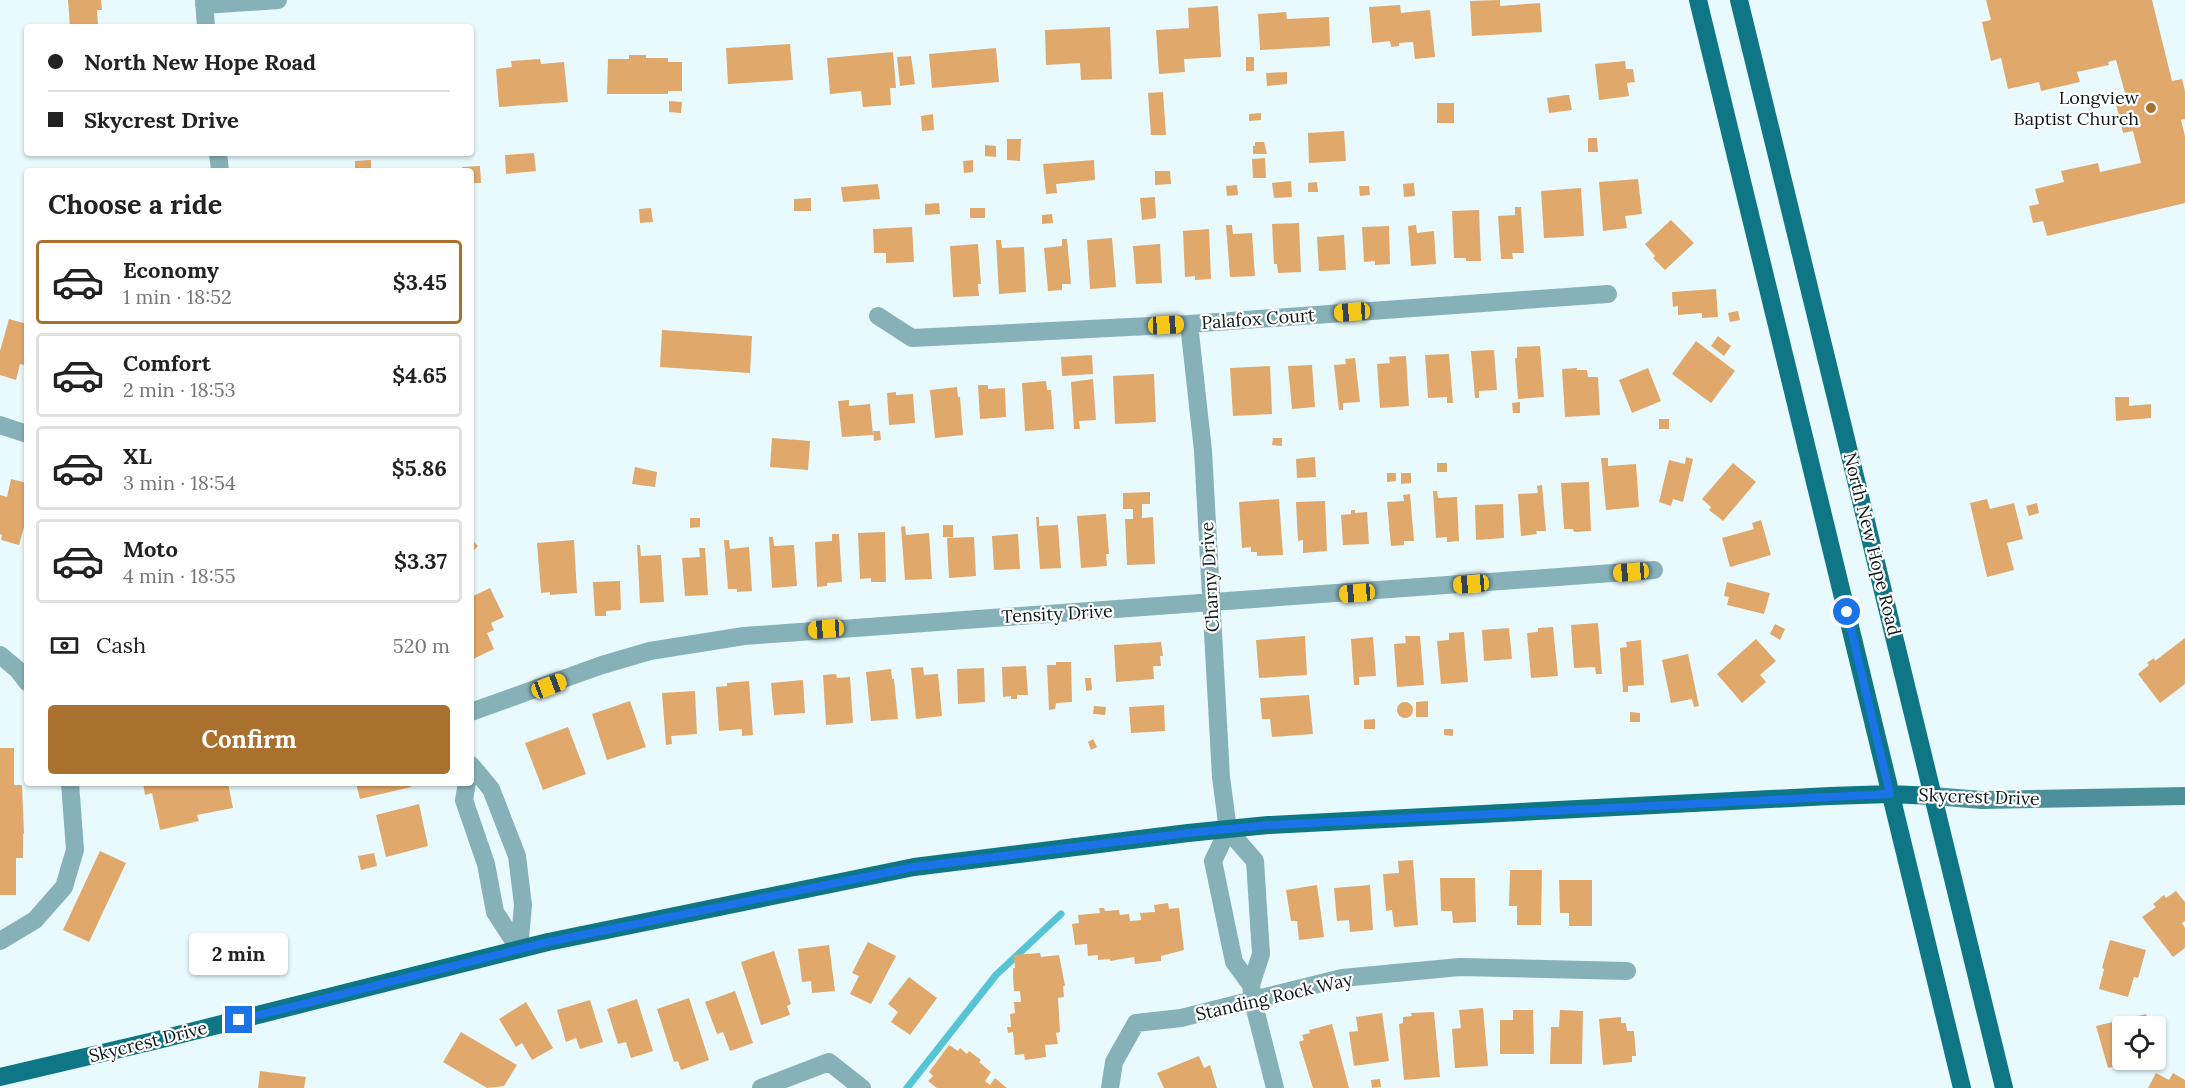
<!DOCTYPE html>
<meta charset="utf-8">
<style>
:root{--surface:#fff;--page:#f6f6f6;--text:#222;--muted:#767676;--line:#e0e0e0;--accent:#a9702e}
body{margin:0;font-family:Lora,serif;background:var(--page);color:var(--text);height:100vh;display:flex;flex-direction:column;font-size:22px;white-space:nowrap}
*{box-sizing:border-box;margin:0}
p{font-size:20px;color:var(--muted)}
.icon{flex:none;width:33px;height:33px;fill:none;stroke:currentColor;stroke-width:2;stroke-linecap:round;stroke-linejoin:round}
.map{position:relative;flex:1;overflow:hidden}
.sheet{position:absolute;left:24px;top:168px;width:450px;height:618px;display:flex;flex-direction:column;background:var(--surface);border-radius:6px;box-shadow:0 2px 4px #0004}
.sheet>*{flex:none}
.top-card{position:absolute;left:24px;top:24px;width:450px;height:132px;border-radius:6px;box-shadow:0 2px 4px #0004;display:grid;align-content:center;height:132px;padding:0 24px;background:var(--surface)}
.buttons{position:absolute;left:2112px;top:1016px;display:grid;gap:12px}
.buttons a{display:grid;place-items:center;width:54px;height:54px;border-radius:6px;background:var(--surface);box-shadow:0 2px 4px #0004;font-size:30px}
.end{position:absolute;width:27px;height:27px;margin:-14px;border:8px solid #1a73e8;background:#fff;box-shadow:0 0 0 3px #fff}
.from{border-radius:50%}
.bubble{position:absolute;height:42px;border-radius:6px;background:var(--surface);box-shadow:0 2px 4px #0004;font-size:20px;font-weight:800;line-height:42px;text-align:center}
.car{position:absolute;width:18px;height:36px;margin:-18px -9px;border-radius:8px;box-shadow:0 0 4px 2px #0007;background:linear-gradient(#f5c518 24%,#345 0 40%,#f5c518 0 76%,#345 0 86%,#f5c518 0)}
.top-card b{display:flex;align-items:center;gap:21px;height:57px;font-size:22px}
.top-card b+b{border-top:2px solid var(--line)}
.top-card i{width:15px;height:15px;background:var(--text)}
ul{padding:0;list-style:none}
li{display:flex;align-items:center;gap:18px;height:84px;margin:0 12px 9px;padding:0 12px;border:3px solid var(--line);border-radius:6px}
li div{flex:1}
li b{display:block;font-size:22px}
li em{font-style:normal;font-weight:800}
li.selected{border-color:var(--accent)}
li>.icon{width:54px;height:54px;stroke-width:1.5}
h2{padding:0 24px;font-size:27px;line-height:72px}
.pay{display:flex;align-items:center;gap:15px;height:66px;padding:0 24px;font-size:22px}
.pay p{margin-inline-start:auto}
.action{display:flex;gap:12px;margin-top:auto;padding:12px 24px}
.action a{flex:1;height:69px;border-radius:6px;background:var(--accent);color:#fff;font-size:24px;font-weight:800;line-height:69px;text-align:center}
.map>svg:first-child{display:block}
</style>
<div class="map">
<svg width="2185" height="1088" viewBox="0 0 2185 1088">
<rect width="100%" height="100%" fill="#e8fafd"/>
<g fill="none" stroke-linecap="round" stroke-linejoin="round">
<path stroke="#57c4d5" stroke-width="7" d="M907 1088 996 975 1061 914"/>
</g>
<path fill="#e1a86c" d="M68 0H101L102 10H97L98 25 70 27Z
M1500 0V6L1540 3 1542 32 1472 36 1470 1Z
M1986 0H2152L2172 81 2182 79 2185 91V119L2181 120 2185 136V203L2047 236 2043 221 2033 223 2029 206 2039 204 2035 189 2064 182 2061 171 2098 163 2100 172 2141 163 2133 131 2123 133 2114 96 2125 93 2116 60 2108 62 2109 65 2077 72 2080 82 2041 91 2039 82 2008 89 2001 58 1991 61 1982 22 1991 20Z
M1400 5 1401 13 1430 10 1435 57 1415 59 1413 42 1399 43V46L1391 47 1390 41 1372 43 1369 7Z
M1218 6 1221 57 1184 59 1185 72 1159 74 1156 30 1189 28 1188 8Z
M1286 12 1287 19 1329 17 1330 46 1260 50 1258 14Z
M1110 27 1112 79 1081 80 1080 63 1046 65 1045 30Z
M790 44 793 80 728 84 726 48Z
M996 48 999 82 932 88 929 54Z
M893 52 896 88H890L891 105 863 107 861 91 830 94 827 58Z
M629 55H646V58H668V62H682V91H668V94H607L608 59H629Z
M911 56 915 84 900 86 897 57Z
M1246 57H1254V71H1246Z
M540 59 541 64 564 62 568 102 499 107 496 69 512 67 511 61Z
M1625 61 1626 69H1633L1635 82 1627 83 1629 96 1599 100 1595 64Z
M1287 72V84L1267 86 1266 73Z
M1163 92 1166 135H1151L1148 93Z
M1566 95H1569L1572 110 1549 113 1547 98Z
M669 101 682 102 681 113 669 112Z
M1437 103H1454V123H1437Z
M1261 113V120L1249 121V114Z
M933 114 934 130 922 131 921 116Z
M1344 131 1346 161 1309 163 1308 133Z
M1588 138H1597L1598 152H1588Z
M1007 139H1021L1020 161 1007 160Z
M1255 142H1264L1267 154H1253V146H1255Z
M985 145 996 146V157L985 156Z
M534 153 536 171 506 174 505 155Z
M1265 158 1266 178H1253L1252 159Z
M371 160V171H355V161Z
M973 160V172L964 173 963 161Z
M1094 160 1095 180 1056 184 1057 193 1046 194 1043 164Z
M480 166 481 183H471V171H463L462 167Z
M1155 171H1170L1171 184 1155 185Z
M1638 179 1642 214 1625 216 1627 228 1603 231 1599 182Z
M1291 181 1292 197 1274 198 1272 183Z
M1317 182 1318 192H1308V183Z
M1414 183 1415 196 1404 197 1403 184Z
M878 184 880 199 843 202 841 187Z
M1237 185 1238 195 1227 196 1226 186Z
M1359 186H1369L1370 195 1360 196Z
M1581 188 1584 236 1544 238 1541 191Z
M1155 197 1156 218 1142 220 1140 198Z
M811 198V211H794V199Z
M939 203 940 214 925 215V204Z
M1515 207H1521L1524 253H1512L1513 259H1501L1498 216 1515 215Z
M651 208 653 222 640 223 639 209Z
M970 208H985V218H970Z
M1479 210 1481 261H1466V258H1454L1452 211Z
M1052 214 1053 223 1042 224V215Z
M1671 220 1694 243 1665 270 1653 258 1655 256 1645 244Z
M1299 223 1301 272 1278 273 1277 264H1274L1272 224Z
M1226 225H1232L1233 234 1252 233 1255 276 1230 277Z
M1416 225 1417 233 1434 231 1436 264 1411 266 1408 226Z
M1389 226 1390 264 1375 265V261L1364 262 1362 227Z
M912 227 914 262 886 263V253H874L873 229Z
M1209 229 1211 279 1195 280V276L1185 277 1183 231Z
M1344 235 1346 270 1319 271 1317 237Z
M1112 238 1116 287 1090 289 1087 240Z
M1062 239H1067L1071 284H1062V290L1048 291 1044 248 1062 246Z
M996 240H1001L1002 248 1024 247 1026 292 999 294Z
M978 244 981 284H978L979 296 953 297 950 246Z
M1160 244 1162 283 1136 284 1133 246Z
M1716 289 1718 317 1702 318V313L1678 315V306L1673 307 1672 292Z
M1738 311 1740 320 1730 322 1728 313Z
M9 319 27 324V366L20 364 16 380 0 375V351Z
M662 330 752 336 750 373 660 367Z
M1718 336 1731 346 1724 356 1711 346Z
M1696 341 1735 371 1711 403 1672 374Z
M1540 346 1544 397 1518 399 1515 358H1517V347Z
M1494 350 1497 390 1479 391V398H1475L1471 351Z
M1449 354 1453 403H1447V397L1428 398 1425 355Z
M1092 355 1093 374 1062 376 1061 357Z
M1406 356 1409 406 1380 408 1377 364 1390 363 1389 357Z
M1355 358 1360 402 1343 403V410H1339L1334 365 1346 364 1345 359Z
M1312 365 1315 407 1292 409 1288 366Z
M1270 366 1272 414 1233 416 1230 368Z
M1577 368V370H1587L1588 377H1598L1600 415 1565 417 1562 369Z
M1648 368 1661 401 1632 413 1619 380Z
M1154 374 1156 422 1115 424 1113 376Z
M1093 379 1096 420 1079 421 1080 429H1074L1071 382Z
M1046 381 1047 390H1051L1054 429 1025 431 1022 383Z
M978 385H988V389L1005 388 1006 417 980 419Z
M957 387 958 397H960L963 435 935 438 930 390Z
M896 392V395L913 394 915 423 889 425 887 393Z
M2115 397H2129V406L2151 404V418L2116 421Z
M849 400V406L870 404 873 435 842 437 838 401Z
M1520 402V413H1513L1512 403Z
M1659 419H1669V429H1659Z
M873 431H880L881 440 874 441Z
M772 438 810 441 808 470 770 467Z
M1273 438H1282V446L1272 445Z
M1315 457 1316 477 1297 478 1296 459Z
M1686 457 1693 459 1683 502 1673 499 1671 506 1659 502 1669 460 1685 464Z
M1601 458H1608V466L1636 464 1639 507 1606 510Z
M1437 463H1447V472H1437Z
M1733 463 1756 482 1723 521 1709 510 1711 507 1702 499Z
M635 467 657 472 655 487 632 484Z
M1387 473H1396V481L1387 482Z
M1401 473H1411V483L1401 484Z
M11 479 27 483V516L19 545 1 540 2 535 0 534V495L7 497Z
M1589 482 1591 531 1574 532 1573 529H1564L1561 483Z
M1542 485 1546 531H1536L1537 534 1521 536 1518 494 1538 493 1537 486Z
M1433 491H1437L1438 498 1457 497 1459 541 1447 542V537L1436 538Z
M1150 492V504H1142V518L1153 517 1155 564 1127 565 1125 519H1133V509H1123V493Z
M1410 494 1414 541H1404V545L1391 546 1387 502 1404 501 1403 495Z
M1279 499 1283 555 1257 556V552H1251V547L1242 548 1239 502Z
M1987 499 1990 509 2014 503 2023 539 2007 543 2014 570 1987 577 1970 503Z
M1325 501 1327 551 1303 553V540L1298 541 1296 502Z
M2037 503 2039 513 2029 516 2026 506Z
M1503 504 1504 538 1476 540 1475 505Z
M1351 510H1355V513L1367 512 1369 544 1343 545 1341 515 1351 514Z
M1106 514 1109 554H1106L1107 566 1081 568 1077 516Z
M1036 517H1039V526L1058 525 1061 568 1040 569Z
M690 518H700V527L690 528Z
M1761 520 1771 555 1730 567 1722 538 1754 529 1752 523Z
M943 525H953V537H943Z
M905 526 906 535 929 533 932 579 905 580 901 527Z
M885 532 886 582H871V578L860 579 858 533Z
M832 534H839L842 582 827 583V586L817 587 815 542 832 541Z
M1018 534 1020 569 994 570 992 536Z
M769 537H773L774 546 794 545 797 586 772 588Z
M974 537 976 576 949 578 947 538Z
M471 539 478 546 471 553Z
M574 540 577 593 550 595V592L541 593 537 543Z
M724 540H729L730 549 749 547 752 591 737 592V589H728Z
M637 545H640L641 556 661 555 664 602 640 603Z
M699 548H705L708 595 685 596 682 558 700 557Z
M620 581 621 610 606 611V616H595L593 582Z
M1727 582 1770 593 1764 614 1727 605 1729 597 1724 596Z
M490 588 504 617 491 623 494 630 487 633 494 649 471 660V597Z
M1598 623 1602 674H1596L1595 667 1574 668 1571 625Z
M1775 624 1785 629 1780 640 1770 634Z
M1553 627 1558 676 1531 678 1527 633 1538 632V628Z
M1509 628 1512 659 1484 661 1482 630Z
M1464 632 1468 682 1441 684 1437 641 1449 640V633Z
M1305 636 1307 675 1259 678 1256 640Z
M1405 636H1420L1424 685 1397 687 1394 644 1406 643Z
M1373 637 1376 676 1359 677V685H1354L1351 639Z
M2185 638V684L2160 703 2138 674 2149 665 2147 663 2151 660 2154 658 2155 661Z
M1756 639 1776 661 1760 675 1766 682 1742 703 1717 674Z
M1641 640 1644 685 1628 686V692H1623L1620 648 1627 647 1626 642Z
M1161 642 1163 656H1160L1161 666H1153L1154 679 1116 682 1114 645Z
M1688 654 1699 706 1694 707 1692 699 1671 703 1662 660Z
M1056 662H1071L1072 702 1056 703 1055 709 1049 710 1047 665H1056Z
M1026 666 1028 695H1017V699H1011V696L1003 697 1002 667Z
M923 667 924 675 938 674 942 716 916 719 911 668Z
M984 668 985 702 958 704 957 669Z
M891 669 892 679H894L898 719 871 721 866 672Z
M836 674 837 678 850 677 853 723 826 725 823 675Z
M1085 678H1091L1092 690 1086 691Z
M803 680 805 713 774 715 771 683Z
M749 681 753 735 742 736V729L719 731 716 687 727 686V683Z
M695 691 697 734 671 736 672 744 666 745 662 693Z
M1309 695 1313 734 1272 737 1270 719H1262L1260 698Z
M630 701 646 747 607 760 592 714Z
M1428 701V717H1416V702Z
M1397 710a8 8 0 1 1 16 0a8 8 0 1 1-16 0Z
M1164 705 1165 731 1131 733 1129 707Z
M1094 706 1106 707 1105 715 1093 714Z
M1630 712 1640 713V722H1630Z
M1375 719V729H1364V720Z
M568 727 586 774 543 790 525 743Z
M1444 729H1453V736L1444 735Z
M1093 739 1097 747 1091 750 1088 742Z
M0 748H14V785H22L24 834H23V858H16V895H0Z
M143 783H228L233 808 197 815 199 821 160 830 152 793 145 795Z
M356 783H410L411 787 360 799Z
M419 804 428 846 386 857 376 815Z
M100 851 126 863 89 942 63 930Z
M374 853 377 866 361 870 358 856Z
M1413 860 1418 925 1394 927 1392 910 1386 911 1383 874 1399 873 1398 861Z
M1510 870H1542L1541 925H1517V906H1509Z
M1440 878H1475L1476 922 1453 923 1452 911H1441Z
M1559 880H1592V926H1569V913H1560Z
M1317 885 1324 937 1299 940 1297 921H1291L1286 890Z
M1370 885 1373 930 1350 932 1349 920 1337 921 1334 888Z
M2176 891 2185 902V921L2182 923 2185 928V948L2173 957 2142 917 2156 907 2153 904 2164 895 2166 898Z
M1168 903 1169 909 1179 908 1184 950 1161 956V961L1135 964 1134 957 1110 961V959L1098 960V955L1088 956 1087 944 1075 945 1072 924 1079 923 1078 915 1100 913 1099 908H1104L1105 911 1119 910 1120 915 1129 914 1130 921 1141 920 1140 913 1155 912 1154 905Z
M2110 940 2146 950 2138 978 2134 977 2128 997 2099 989 2104 969 2102 968Z
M868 942 896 956 871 1004 850 994 859 976 852 973Z
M829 945 835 991 812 993 811 981 802 982 798 949Z
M774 951 791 1004 787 1006 790 1015 761 1025 741 962Z
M1040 953 1041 957 1059 955 1065 986H1063L1064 997 1058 998 1060 1032 1056 1033 1058 1044 1045 1045 1046 1057 1025 1060 1024 1054 1015 1055 1013 1032 1008 1033 1007 1027H1011L1010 1014 1015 1013 1014 1002H1021L1020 991H1014L1013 977V968H1015L1014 955Z
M909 977 937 998 910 1035 891 1022 898 1012 888 1004Z
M735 991 753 1043 730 1051 723 1032 717 1034 705 1002Z
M689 998 709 1060 681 1070 678 1061 674 1062 657 1009Z
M637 999 653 1051 631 1058 626 1042 618 1044 607 1009Z
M590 1000 603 1042 580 1049 576 1038 566 1042 557 1010Z
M526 1002 553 1048 532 1060 522 1043 516 1047 499 1019Z
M1483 1008 1488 1066 1455 1068 1452 1029 1461 1028 1459 1010Z
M1513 1010H1533L1534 1054H1500V1020H1513Z
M1560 1010 1583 1011 1582 1064H1550L1551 1027H1559Z
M1434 1012 1440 1077 1404 1080 1399 1024 1403 1023V1017L1412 1016 1411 1013Z
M1382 1013 1389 1061 1354 1066 1349 1032 1358 1031 1356 1017Z
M2146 1014 2149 1026H2122V1059L2144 1060 2108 1068 2096 1026Z
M1621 1017V1023H1626L1627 1031H1634L1636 1056H1632V1062L1603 1065 1599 1019Z
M1332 1024 1349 1088H1313L1299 1042 1304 1040 1302 1035 1310 1033 1309 1030Z
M461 1032 517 1065 504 1086 487 1088 443 1062Z
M949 1045 958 1051 960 1048 967 1054 969 1051 981 1060 979 1062 991 1072 985 1081 990 1085 995 1078 1007 1088H937L928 1081 933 1076 929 1072Z
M1199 1056 1204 1068 1210 1065 1217 1088H1164L1157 1073Z
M260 1071 306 1077 304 1088H258Z
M2156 1073 2169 1080 2173 1073 2185 1080V1088H2148Z
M1380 1079 1381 1087 1372 1088 1371 1080Z"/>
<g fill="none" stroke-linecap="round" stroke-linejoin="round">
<path stroke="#87b1b8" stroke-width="18" d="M204 0 206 27
M204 5 278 0
M218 153 220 171
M878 316 912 338 1189 324 1608 294
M1189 324 1203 451 1221 777 1228 830 1213 861 1234 962 1251 985
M0 425 27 434
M0 655 18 670 27 682
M471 712 602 665 650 651 744 636 1654 570
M471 765 491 789 517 856 523 905 519 949
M467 783 464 800 486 864 495 912 519 949
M1228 830 1255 861 1261 954 1251 985 1253 1001 1275 1088
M0 941 35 920 64 887 75 850 70 783
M761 1088 829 1062 862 1088
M1110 1088 1114 1062 1136 1023 1181 1018 1342 978 1460 967 1627 971"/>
<path stroke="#4d8f9a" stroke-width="18" d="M1933 796 1982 800 2185 796"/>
<path stroke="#0e7684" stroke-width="18" d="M1698 0 1962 1088
M1739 0 2004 1088
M0 1077 158 1040 548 942 914 867 1188 833 1268 825 1830 796 1890 794 1933 796"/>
</g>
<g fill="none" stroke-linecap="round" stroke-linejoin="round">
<path stroke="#1a73e8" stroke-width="8" d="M239 1020 548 942 914 867 1188 833 1269 825 1890 794 1847 612"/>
</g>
<circle fill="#a9702e" stroke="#fff" stroke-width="2" cx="2151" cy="108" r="6"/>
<g text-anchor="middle" stroke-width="4.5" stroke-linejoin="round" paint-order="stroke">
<g font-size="18" fill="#0d1819" stroke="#fff" text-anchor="end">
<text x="2139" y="104">Longview<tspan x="2139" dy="21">Baptist Church</tspan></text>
</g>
<g font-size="18" fill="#0d1819" stroke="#fff">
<text transform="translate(1258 319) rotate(-4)" y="6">Palafox Court</text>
<text transform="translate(1872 544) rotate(76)" y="6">North New Hope Road</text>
<text transform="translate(1210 577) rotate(-93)" y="6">Charny Drive</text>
<text transform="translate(1057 614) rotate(-3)" y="6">Tensity Drive</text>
<text transform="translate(1979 797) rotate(2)" y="6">Skycrest Drive</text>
<text transform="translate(1274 997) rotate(-13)" y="6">Standing Rock Way</text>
<text transform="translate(148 1042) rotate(-14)" y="6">Skycrest Drive</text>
</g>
</g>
</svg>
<div class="buttons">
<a><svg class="icon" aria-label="locate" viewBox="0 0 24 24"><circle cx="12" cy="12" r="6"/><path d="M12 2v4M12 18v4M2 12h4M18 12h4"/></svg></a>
</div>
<i class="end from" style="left:1847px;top:612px"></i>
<i class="end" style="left:239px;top:1020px"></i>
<div class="bubble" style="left:189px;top:933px;width:99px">2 min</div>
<i class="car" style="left:1352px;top:312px;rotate:266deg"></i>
<i class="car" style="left:1166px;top:325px;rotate:87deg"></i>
<i class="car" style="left:1631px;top:572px;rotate:265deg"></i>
<i class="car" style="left:1471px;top:584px;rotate:265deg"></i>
<i class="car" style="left:1357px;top:593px;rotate:265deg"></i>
<i class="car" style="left:826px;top:629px;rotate:266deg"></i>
<i class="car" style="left:549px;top:686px;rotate:69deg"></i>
<div class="top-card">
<b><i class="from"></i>North New Hope Road</b>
<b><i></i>Skycrest Drive</b>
</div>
<section class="sheet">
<h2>Choose a ride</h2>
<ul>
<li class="selected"><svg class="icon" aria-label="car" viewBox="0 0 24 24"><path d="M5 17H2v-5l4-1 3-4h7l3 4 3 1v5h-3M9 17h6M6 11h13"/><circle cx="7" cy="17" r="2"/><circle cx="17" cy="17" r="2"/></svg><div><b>Economy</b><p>1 min · 18:52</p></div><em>$3.45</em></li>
<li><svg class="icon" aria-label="car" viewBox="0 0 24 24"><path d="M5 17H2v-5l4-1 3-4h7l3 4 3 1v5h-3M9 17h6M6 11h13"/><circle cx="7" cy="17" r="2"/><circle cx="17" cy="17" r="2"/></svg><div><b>Comfort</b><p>2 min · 18:53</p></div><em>$4.65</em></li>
<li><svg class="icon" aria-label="car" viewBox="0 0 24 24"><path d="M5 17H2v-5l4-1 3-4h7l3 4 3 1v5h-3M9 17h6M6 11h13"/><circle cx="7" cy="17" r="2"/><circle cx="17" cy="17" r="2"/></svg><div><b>XL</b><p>3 min · 18:54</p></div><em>$5.86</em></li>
<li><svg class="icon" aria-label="car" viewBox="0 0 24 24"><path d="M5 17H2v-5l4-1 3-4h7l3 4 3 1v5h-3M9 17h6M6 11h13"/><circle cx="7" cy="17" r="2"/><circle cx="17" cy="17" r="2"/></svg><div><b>Moto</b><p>4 min · 18:55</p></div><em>$3.37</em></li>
</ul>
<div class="pay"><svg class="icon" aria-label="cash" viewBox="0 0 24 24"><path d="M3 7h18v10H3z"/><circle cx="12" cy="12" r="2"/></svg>Cash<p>520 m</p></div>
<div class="action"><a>Confirm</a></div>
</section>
</div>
